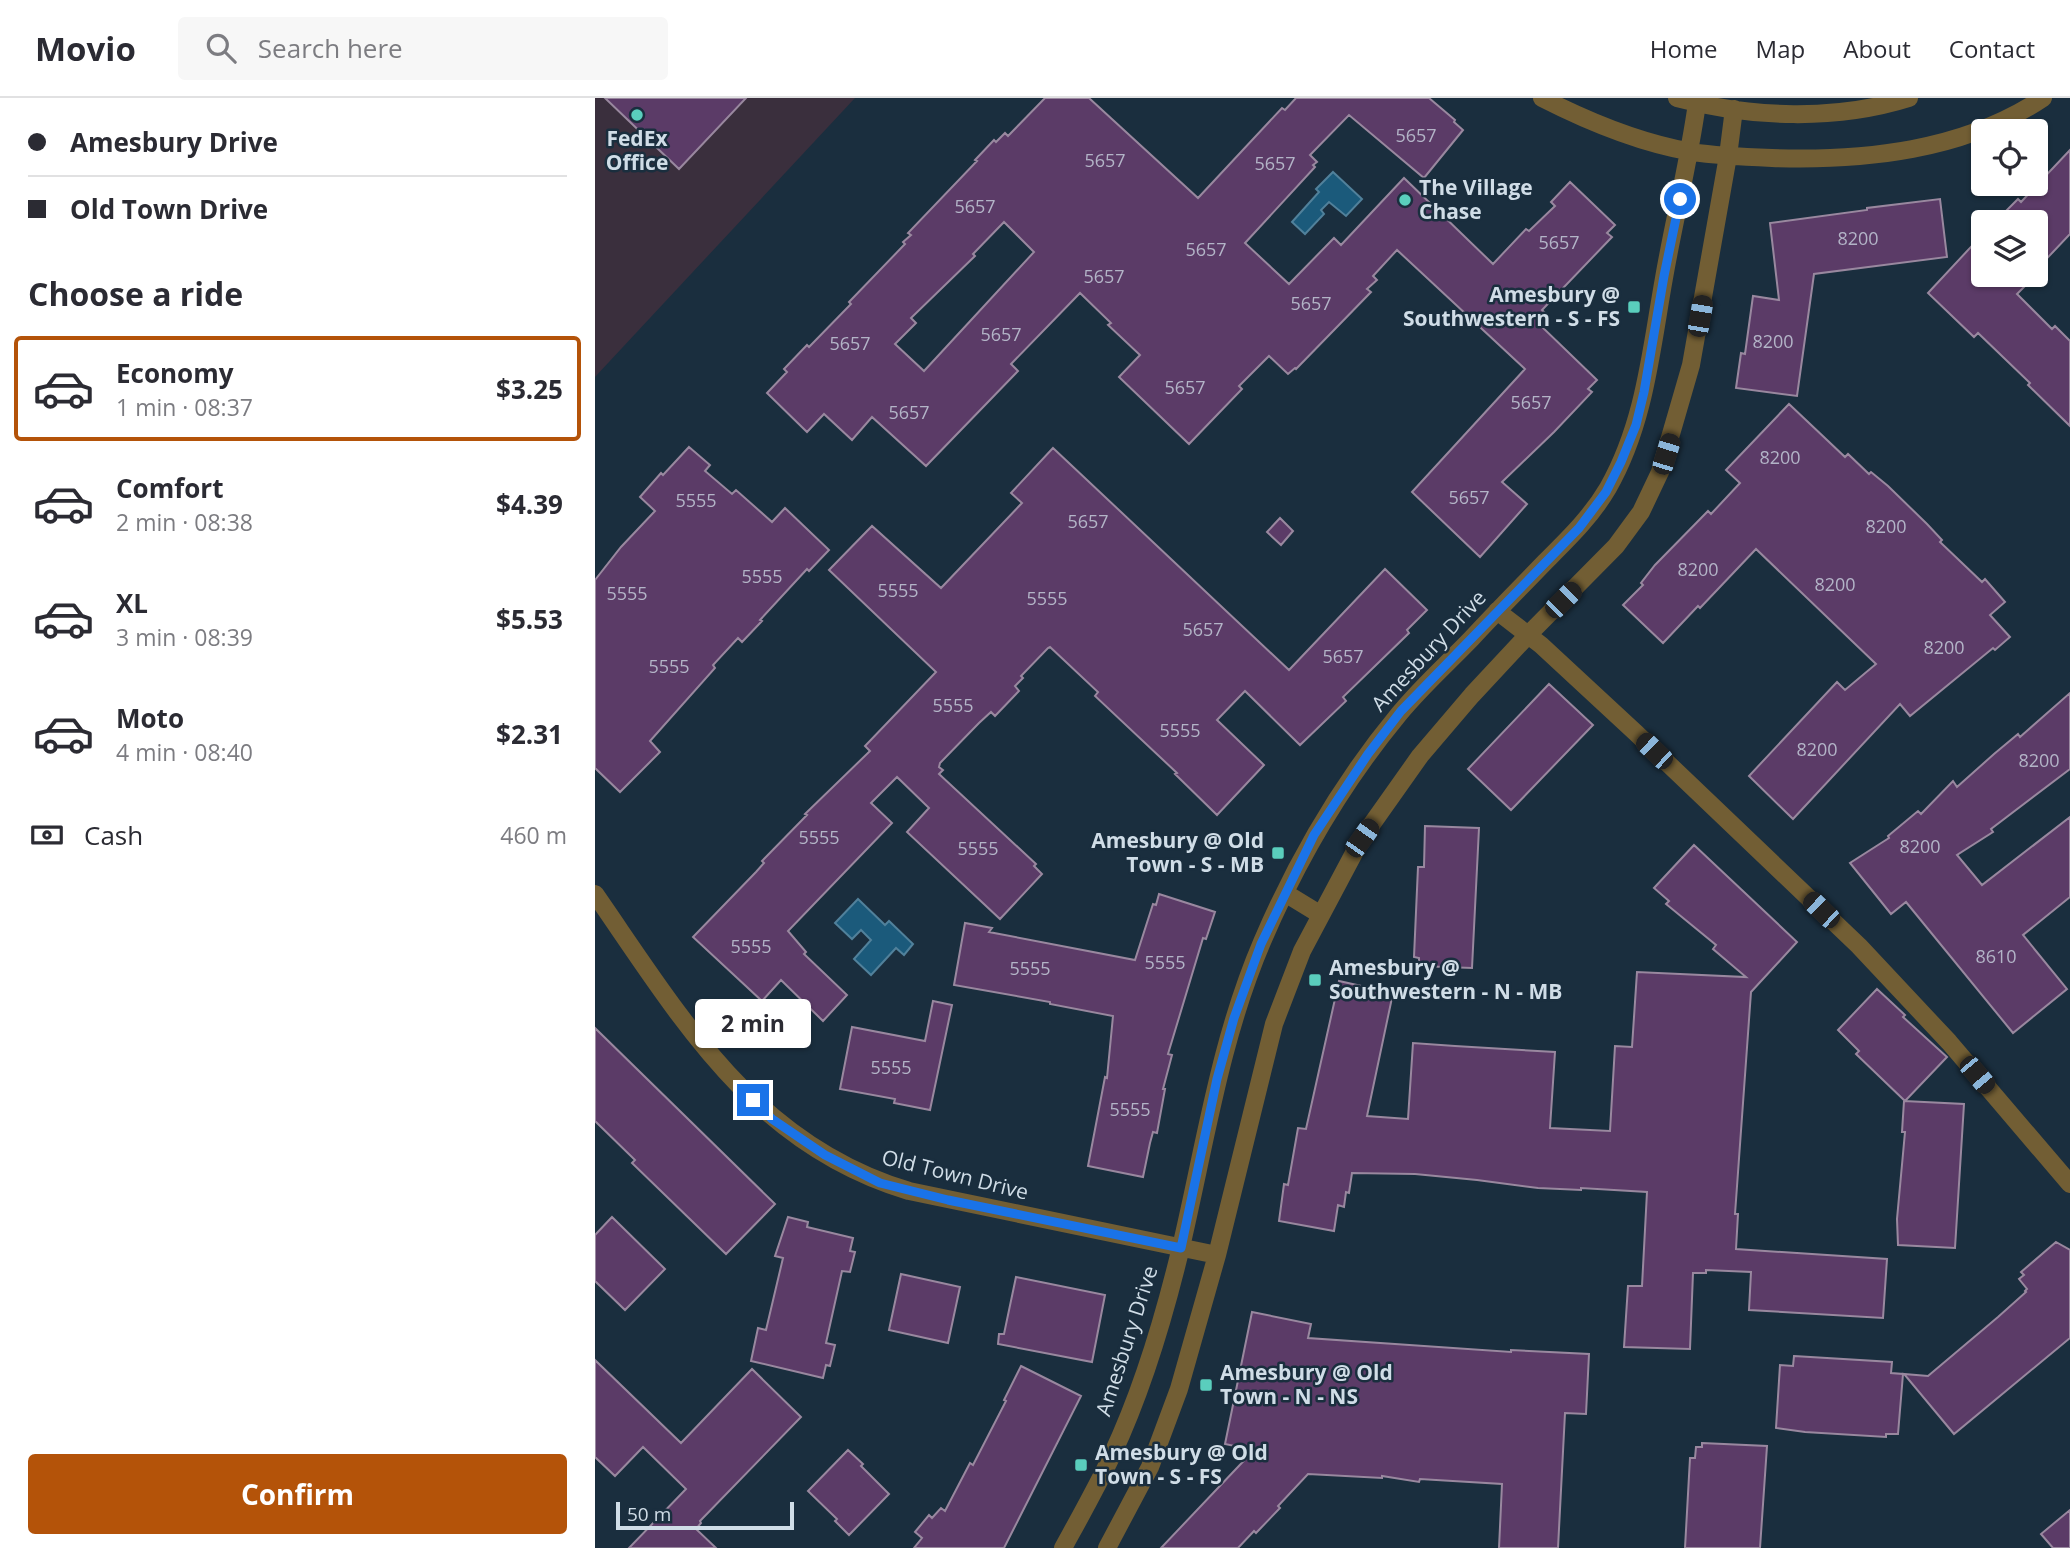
<!DOCTYPE html>
<meta charset="utf-8">
<style>
:root{--surface:#fff;--page:#f7f7f7;--text:#2b2b33;--muted:#7c7c81;--line:#e1e1e2;--accent:#b45309}
body{margin:0;font-family:"Open Sans",sans-serif;background:var(--page);color:var(--text);height:100vh;display:flex;flex-direction:column;font-size:26px;white-space:nowrap}
*{box-sizing:border-box;margin:0}
p{font-size:23px;color:var(--muted)}
.icon{flex:none;width:38px;height:38px;fill:none;stroke:currentColor;stroke-width:2;stroke-linecap:round;stroke-linejoin:round}
.map{position:relative;flex:1;overflow:hidden}
.drawer{display:flex;flex-direction:column;background:var(--surface);width:595px}
.drawer>*{flex:none}
.hud{display:grid;align-content:center;height:154px;padding:0 28px;background:var(--surface)}
.fabs{position:absolute;left:1376px;top:21px;display:grid;gap:14px}
.fabs a{display:grid;place-items:center;width:77px;height:77px;border-radius:7px;background:var(--surface);box-shadow:0 2px 5px #0004;font-size:35px}
.scale{position:absolute;left:21px;bottom:18px;width:178px;box-sizing:border-box;padding-left:7px;border:4px solid #d0dde7;border-top:0;font-size:19px;line-height:24px;white-space:nowrap;color:#d0dde7;-webkit-text-stroke:5px #1a2e3e;paint-order:stroke}
.end{position:absolute;width:32px;height:32px;margin:-16px;border:9px solid #1a73e8;background:#fff;box-shadow:0 0 0 4px #fff}
.from{border-radius:50%}
.bubble{position:absolute;height:49px;border-radius:7px;background:var(--surface);box-shadow:0 2px 5px #0004;font-size:23px;font-weight:700;line-height:49px;text-align:center}
.car{position:absolute;width:21px;height:42px;margin:-21px -10px;border-radius:9px;box-shadow:0 0 5px 2px #0007;background:linear-gradient(#222 24%,#8ab4d8 0 40%,#222 0 76%,#8ab4d8 0 86%,#222 0)}
.hud b{display:flex;align-items:center;gap:24px;height:66px;font-size:26px}
.hud b+b{border-top:2px solid var(--line)}
.hud i{width:18px;height:18px;background:var(--text)}
ul{padding:0;list-style:none}
li{display:flex;align-items:center;gap:21px;height:105px;margin:0 14px 10px;padding:0 14px;border:4px solid transparent;border-radius:7px}
li div{flex:1}
li b{display:block;font-size:26px}
li em{font-style:normal;font-weight:700}
li.current{border-color:var(--accent)}
li>.icon{width:63px;height:63px;stroke-width:1.5}
h2{padding:0 28px;font-size:32px;line-height:84px}
.pay{display:flex;align-items:center;gap:18px;height:77px;padding:0 28px;font-size:26px}
.pay p{margin-inline-start:auto}
.cta{display:flex;gap:14px;margin-top:auto;padding:14px 28px}
.cta a{flex:1;height:80px;border-radius:7px;background:var(--accent);color:#fff;font-size:28px;font-weight:700;line-height:80px;text-align:center}
header{display:flex;align-items:center;gap:42px;box-sizing:border-box;height:98px;padding:0 35px;background:var(--surface);border-bottom:2px solid var(--line)}
header strong{font-size:33px}
nav{display:flex;gap:38px;margin-inline-start:auto;font-size:24px}
.search{width:490px;height:63px;background:var(--page);display:flex;align-items:center;gap:18px;box-sizing:border-box;padding:0 24px;border-radius:7px;color:var(--muted);font-size:26px}
main{display:flex;flex:1;min-height:0}
.map>svg:first-child{display:block}
</style>
<header>
<strong>Movio</strong>
<div class="search"><svg class="icon" aria-label="search" viewBox="0 0 24 24"><circle cx="10" cy="10" r="6"/><path d="M15 15l6 6"/></svg>Search here</div>
<nav><a>Home</a><a>Map</a><a>About</a><a>Contact</a></nav>
</header>
<main>
<section class="drawer">
<div class="hud">
<b><i class="from"></i>Amesbury Drive</b>
<b><i></i>Old Town Drive</b>
</div>
<h2>Choose a ride</h2>
<ul>
<li class="current"><svg class="icon" aria-label="car" viewBox="0 0 24 24"><path d="M5 17H2v-5l4-1 3-4h7l3 4 3 1v5h-3M9 17h6M6 11h13"/><circle cx="7" cy="17" r="2"/><circle cx="17" cy="17" r="2"/></svg><div><b>Economy</b><p>1 min · 08:37</p></div><em>$3.25</em></li>
<li><svg class="icon" aria-label="car" viewBox="0 0 24 24"><path d="M5 17H2v-5l4-1 3-4h7l3 4 3 1v5h-3M9 17h6M6 11h13"/><circle cx="7" cy="17" r="2"/><circle cx="17" cy="17" r="2"/></svg><div><b>Comfort</b><p>2 min · 08:38</p></div><em>$4.39</em></li>
<li><svg class="icon" aria-label="car" viewBox="0 0 24 24"><path d="M5 17H2v-5l4-1 3-4h7l3 4 3 1v5h-3M9 17h6M6 11h13"/><circle cx="7" cy="17" r="2"/><circle cx="17" cy="17" r="2"/></svg><div><b>XL</b><p>3 min · 08:39</p></div><em>$5.53</em></li>
<li><svg class="icon" aria-label="car" viewBox="0 0 24 24"><path d="M5 17H2v-5l4-1 3-4h7l3 4 3 1v5h-3M9 17h6M6 11h13"/><circle cx="7" cy="17" r="2"/><circle cx="17" cy="17" r="2"/></svg><div><b>Moto</b><p>4 min · 08:40</p></div><em>$2.31</em></li>
</ul>
<div class="pay"><svg class="icon" aria-label="cash" viewBox="0 0 24 24"><path d="M3 7h18v10H3z"/><circle cx="12" cy="12" r="2"/></svg>Cash<p>460 m</p></div>
<div class="cta"><a>Confirm</a></div>
</section>
<div class="map">
<svg width="1475" height="1450" viewBox="0 0 1475 1450">
<rect width="100%" height="100%" fill="#1a2e3e"/>
<path fill="#3a2f3d" d="M0 0H260L0 279Z"/>
<path fill="#1b5a7b" stroke="#51819b" stroke-width="2" d="M738 74 767 101 751 118 734 104 726 112 729 116 710 136 697 124 724 94 721 91Z
M263 801 290 827 294 823 318 846 309 857 301 850 276 877 259 861 276 842 266 832 257 841 240 825Z"/>
<path fill="#5b3b67" stroke="#99889f" stroke-width="2" fill-rule="evenodd" d="M10 0H151L84 71Z
M450 0H494L603 100 687 10 690 12 701 0H834L860 22 859 24 868 32 829 80 754 17 715 57 722 64 718 67 720 69 650 145 694 186 739 140 746 147 809 80 898 166 931 131 934 133 960 108 956 104 975 84 1020 127 1012 135 1017 139 947 212 953 218 945 227 1002 282 993 291 997 294 959 334 907 384 932 406 885 459 817 394 930 271 802 152 778 178 782 182 772 191 776 194 701 271 700 270 693 276 674 258 644 288 647 291 594 346 524 279 545 257 513 227 516 225 485 195 416 266 423 273 331 368 277 319 257 342 229 316 212 334 172 295 192 274 189 271 212 247 214 249 256 206 254 204 310 146 308 144 316 137 313 135 382 63 380 62 399 42 401 44 410 35 413 38ZM409 124 439 154 329 273 300 246 321 225 316 220 380 158 378 156Z
M1475 52V136L1440 173V124H1407L1412 118 1409 115 1423 101 1426 104Z
M1345 101 1352 159 1219 176 1202 298 1141 290 1146 255 1150 256 1158 198 1184 202 1175 125 1272 112V110Z
M1388 136V177H1420L1430 188 1422 196 1457 231 1460 228 1475 243V328L1433 287 1435 285 1383 235 1379 239 1333 195Z
M1194 306 1250 359 1253 356 1274 376 1276 374 1293 388 1332 426 1347 442 1345 444 1387 484 1390 481 1410 504 1395 517 1415 539 1400 552 1398 550 1315 618 1305 606 1198 721 1154 678 1242 584 1250 592 1281 566 1161 451 1105 510 1103 508 1068 545 1028 507 1048 487 1046 485 1060 467 1113 413 1116 416 1145 385 1131 372Z
M94 349 115 367 110 373 137 396 141 392 177 424 190 410 234 452 214 473 212 471 165 522 167 523 147 544 143 540 118 567 120 570 55 643 65 654 25 694 0 670V482L26 449 60 413 45 399 66 375 68 377Z
M458 350 694 572 790 471 832 512 812 532 814 535 748 599 751 603 705 647 650 593 622 622 669 667 622 717 580 676 582 675 500 598 503 594 455 549 453 550 426 578 428 580 420 588 424 593 400 618 396 614 384 625 345 665 344 669 348 672 344 676 441 766 439 768 447 776 405 821 312 734 334 710 302 679 276 705 297 725 193 833 211 854 209 856 252 897 228 923 186 882 167 903 98 839 161 774 169 765 167 763 212 717 210 716 275 653 270 648 341 574 234 472 277 428 346 490 427 405 416 395Z
M685 420 698 433 686 447 672 434Z
M954 586 998 627 916 712 873 671Z
M1475 595V671L1396 731 1398 734 1362 757 1387 787 1475 719V799L1428 837 1472 891 1418 935 1311 804 1296 816 1255 765 1294 740 1293 738 1323 713 1326 716 1358 683 1362 689 1399 656 1423 636 1425 639Z
M830 728 884 730 877 870 824 868V860L819 859 823 769H829Z
M1099 747 1202 844 1156 894 1140 1116H1143L1141 1151 1292 1161 1288 1220 1154 1212 1156 1174 1111 1172V1175H1098L1095 1251 1029 1249 1033 1188H1047L1052 1094 986 1090V1092L943 1090 882 1082 820 1076 757 1075 754 1095 751 1094 749 1109 743 1107 739 1133 684 1123 689 1086 693 1087 703 1030 711 1031 744 883 798 895 772 1018 813 1021 818 945 860 948 960 954 955 1030 1015 1033 1020 948 1037 949 1042 874 1151 879 1118 851 1121 847 1071 806 1074 803 1059 790Z
M564 796 620 814 611 841 608 840 573 956 577 957 568 991H570L562 1035 558 1034 555 1045 548 1079 493 1068 510 979 512 980 518 918 455 906V904L359 887 370 825 397 830 394 834 540 862 558 806 561 807Z
M1282 891 1310 917 1308 919 1352 959 1310 1003 1261 956 1264 953 1243 932Z
M338 903 357 907 335 1012 299 1005 300 1001 245 991 257 929 330 943Z
M0 930 180 1106 131 1156 37 1065 40 1062 0 1023Z
M1309 1003 1369 1006 1360 1150 1303 1147 1302 1121 1310 1034H1307Z
M17 1119 70 1171 30 1212 0 1183V1137Z
M193 1119 213 1124 212 1129 258 1140 255 1153 260 1154 255 1174 247 1173 231 1245 240 1247 235 1268 231 1267 228 1280 156 1263 163 1230 171 1232 188 1160 180 1158Z
M1461 1144 1475 1152V1240L1359 1336 1309 1276 1333 1278 1403 1219 1431 1194 1430 1193 1432 1191 1424 1181 1429 1177 1426 1174Z
M306 1176 365 1189 353 1245 294 1232Z
M421 1179 510 1197 497 1264 403 1246 404 1236H409Z
M657 1214 716 1226 713 1240 916 1254V1252L994 1256 991 1316 970 1315 963 1450H904L907 1386 825 1381 824 1384 787 1378V1380L713 1376 683 1408 685 1410 661 1435 659 1433 643 1450H566L659 1352 630 1346Z
M1199 1258 1297 1264 1296 1275 1308 1276 1303 1336H1291V1339L1210 1334 1181 1330 1185 1267 1198 1268Z
M0 1262 86 1345 157 1271 206 1319 105 1423 106 1425 101 1431 121 1450H34L91 1391 48 1349 20 1378 0 1359Z
M426 1268 486 1298 409 1450H319L327 1440 320 1434 334 1417 337 1420 346 1410 350 1413 375 1365 378 1367 411 1303 409 1302Z
M1107 1345 1172 1348 1165 1450H1090L1095 1360H1100L1101 1349H1107Z
M253 1352 268 1366 266 1368 294 1396 254 1437 240 1423 242 1421 213 1393Z
M1475 1412V1450H1458L1446 1436Z"/>
<g fill="none" stroke-linecap="round" stroke-linejoin="round">
<path stroke="#725e34" stroke-width="18" d="M947 0C994 24 1045 45 1097 54 1123 58 1150 59 1177 60 1269 63 1369 53 1448 0
M1082 0C1156 20 1241 23 1314 0
M902 513 946 547 1041 635 1264 848 1354 944 1475 1086
M690 795 726 817
M0 796C86 920 159 1047 314 1093L622 1157
M468 1450C485 1419 502 1389 517 1357 548 1291 569 1220 586 1149 610 1047 625 942 667 844 702 762 747 685 804 616 826 589 853 565 877 540 901 514 926 489 950 464 973 441 996 419 1013 390 1050 325 1056 252 1069 180 1079 122 1094 64 1102 5
M512 1450 555 1369 584 1291 622 1157 679 926 707 853 767 740 825 658 877 597 933 537 1021 448 1046 414 1065 374 1096 267 1133 58 1139 11"/>
</g>
<g fill="none" stroke-linecap="round" stroke-linejoin="round">
<path stroke="#1a73e8" stroke-width="9" d="M158 1002 177 1021 230 1057 285 1085 353 1102 586 1150 622 981 639 920 666 846 719 737 773 656 806 613 984 430 1011 394 1026 364 1041 327 1049 294 1069 178 1085 101"/>
</g>
<g fill="#5acebd" stroke="#1a2e3e" stroke-width="2.5">
<circle cx="42" cy="17" r="7"/>
<circle cx="810" cy="102" r="7"/>
<rect x="1032" y="202" width="14" height="14" rx="3.5"/>
<rect x="676" y="748" width="14" height="14" rx="3.5"/>
<rect x="713" y="875" width="14" height="14" rx="3.5"/>
<rect x="604" y="1280" width="14" height="14" rx="3.5"/>
<rect x="479" y="1360" width="14" height="14" rx="3.5"/>
</g>
<g text-anchor="middle" stroke-width="5" stroke-linejoin="round" paint-order="stroke">
<g font-size="18" fill="#b3b4c7">
<text x="821" y="44">5657</text>
<text x="510" y="69">5657</text>
<text x="680" y="72">5657</text>
<text x="380" y="115">5657</text>
<text x="1263" y="147">8200</text>
<text x="964" y="151">5657</text>
<text x="611" y="158">5657</text>
<text x="509" y="185">5657</text>
<text x="716" y="212">5657</text>
<text x="406" y="243">5657</text>
<text x="1178" y="250">8200</text>
<text x="255" y="252">5657</text>
<text x="590" y="296">5657</text>
<text x="936" y="311">5657</text>
<text x="314" y="321">5657</text>
<text x="1185" y="366">8200</text>
<text x="874" y="406">5657</text>
<text x="101" y="409">5555</text>
<text x="493" y="430">5657</text>
<text x="1291" y="435">8200</text>
<text x="1103" y="478">8200</text>
<text x="167" y="485">5555</text>
<text x="1240" y="493">8200</text>
<text x="303" y="499">5555</text>
<text x="32" y="502">5555</text>
<text x="452" y="507">5555</text>
<text x="608" y="538">5657</text>
<text x="1349" y="556">8200</text>
<text x="748" y="565">5657</text>
<text x="74" y="575">5555</text>
<text x="358" y="614">5555</text>
<text x="585" y="639">5555</text>
<text x="1222" y="658">8200</text>
<text x="1444" y="669">8200</text>
<text x="224" y="746">5555</text>
<text x="1325" y="755">8200</text>
<text x="383" y="757">5555</text>
<text x="156" y="855">5555</text>
<text x="1401" y="865">8610</text>
<text x="570" y="871">5555</text>
<text x="435" y="877">5555</text>
<text x="296" y="976">5555</text>
<text x="535" y="1018">5555</text>
</g>
<g font-size="21" font-weight="bold" fill="#d0dde7" stroke="#1a2e3e" text-anchor="start">
<text x="42" y="48" text-anchor="middle">FedEx<tspan x="42" dy="24">Office</tspan></text>
<text x="824" y="97">The Village<tspan x="824" dy="24">Chase</tspan></text>
<text x="1025" y="204" text-anchor="end">Amesbury @<tspan x="1025" dy="24">Southwestern - S - FS</tspan></text>
<text x="669" y="750" text-anchor="end">Amesbury @ Old<tspan x="669" dy="24">Town - S - MB</tspan></text>
<text x="734" y="877">Amesbury @<tspan x="734" dy="24">Southwestern - N - MB</tspan></text>
<text x="625" y="1282">Amesbury @ Old<tspan x="625" dy="24">Town - N - NS</tspan></text>
<text x="500" y="1362">Amesbury @ Old<tspan x="500" dy="24">Town - S - FS</tspan></text>
</g>
<g font-size="21" fill="#d0dde7" stroke="#1a2e3e">
<text transform="translate(834 553) rotate(-47)" y="7">Amesbury Drive</text>
<text transform="translate(360 1077) rotate(14)" y="7">Old Town Drive</text>
<text transform="translate(532 1243) rotate(-72)" y="7">Amesbury Drive</text>
</g>
</g>
</svg>
<div class="fabs">
<a><svg class="icon" aria-label="locate" viewBox="0 0 24 24"><circle cx="12" cy="12" r="6"/><path d="M12 2v4M12 18v4M2 12h4M18 12h4"/></svg></a>
<a><svg class="icon" aria-label="layers" viewBox="0 0 24 24"><path d="M12 4l9 5-9 5-9-5zM3 14l9 5 9-5"/></svg></a>
</div>
<div class="scale">50 m</div>
<i class="end from" style="left:1085px;top:101px"></i>
<i class="end" style="left:158px;top:1002px"></i>
<div class="bubble" style="left:100px;top:901px;width:116px">2 min</div>
<i class="car" style="left:1105px;top:218px;rotate:10deg"></i>
<i class="car" style="left:1071px;top:356px;rotate:17deg"></i>
<i class="car" style="left:968px;top:502px;rotate:45deg"></i>
<i class="car" style="left:1059px;top:653px;rotate:314deg"></i>
<i class="car" style="left:767px;top:740px;rotate:35deg"></i>
<i class="car" style="left:1226px;top:812px;rotate:314deg"></i>
<i class="car" style="left:1382px;top:977px;rotate:140deg"></i>
</div>
</main>
